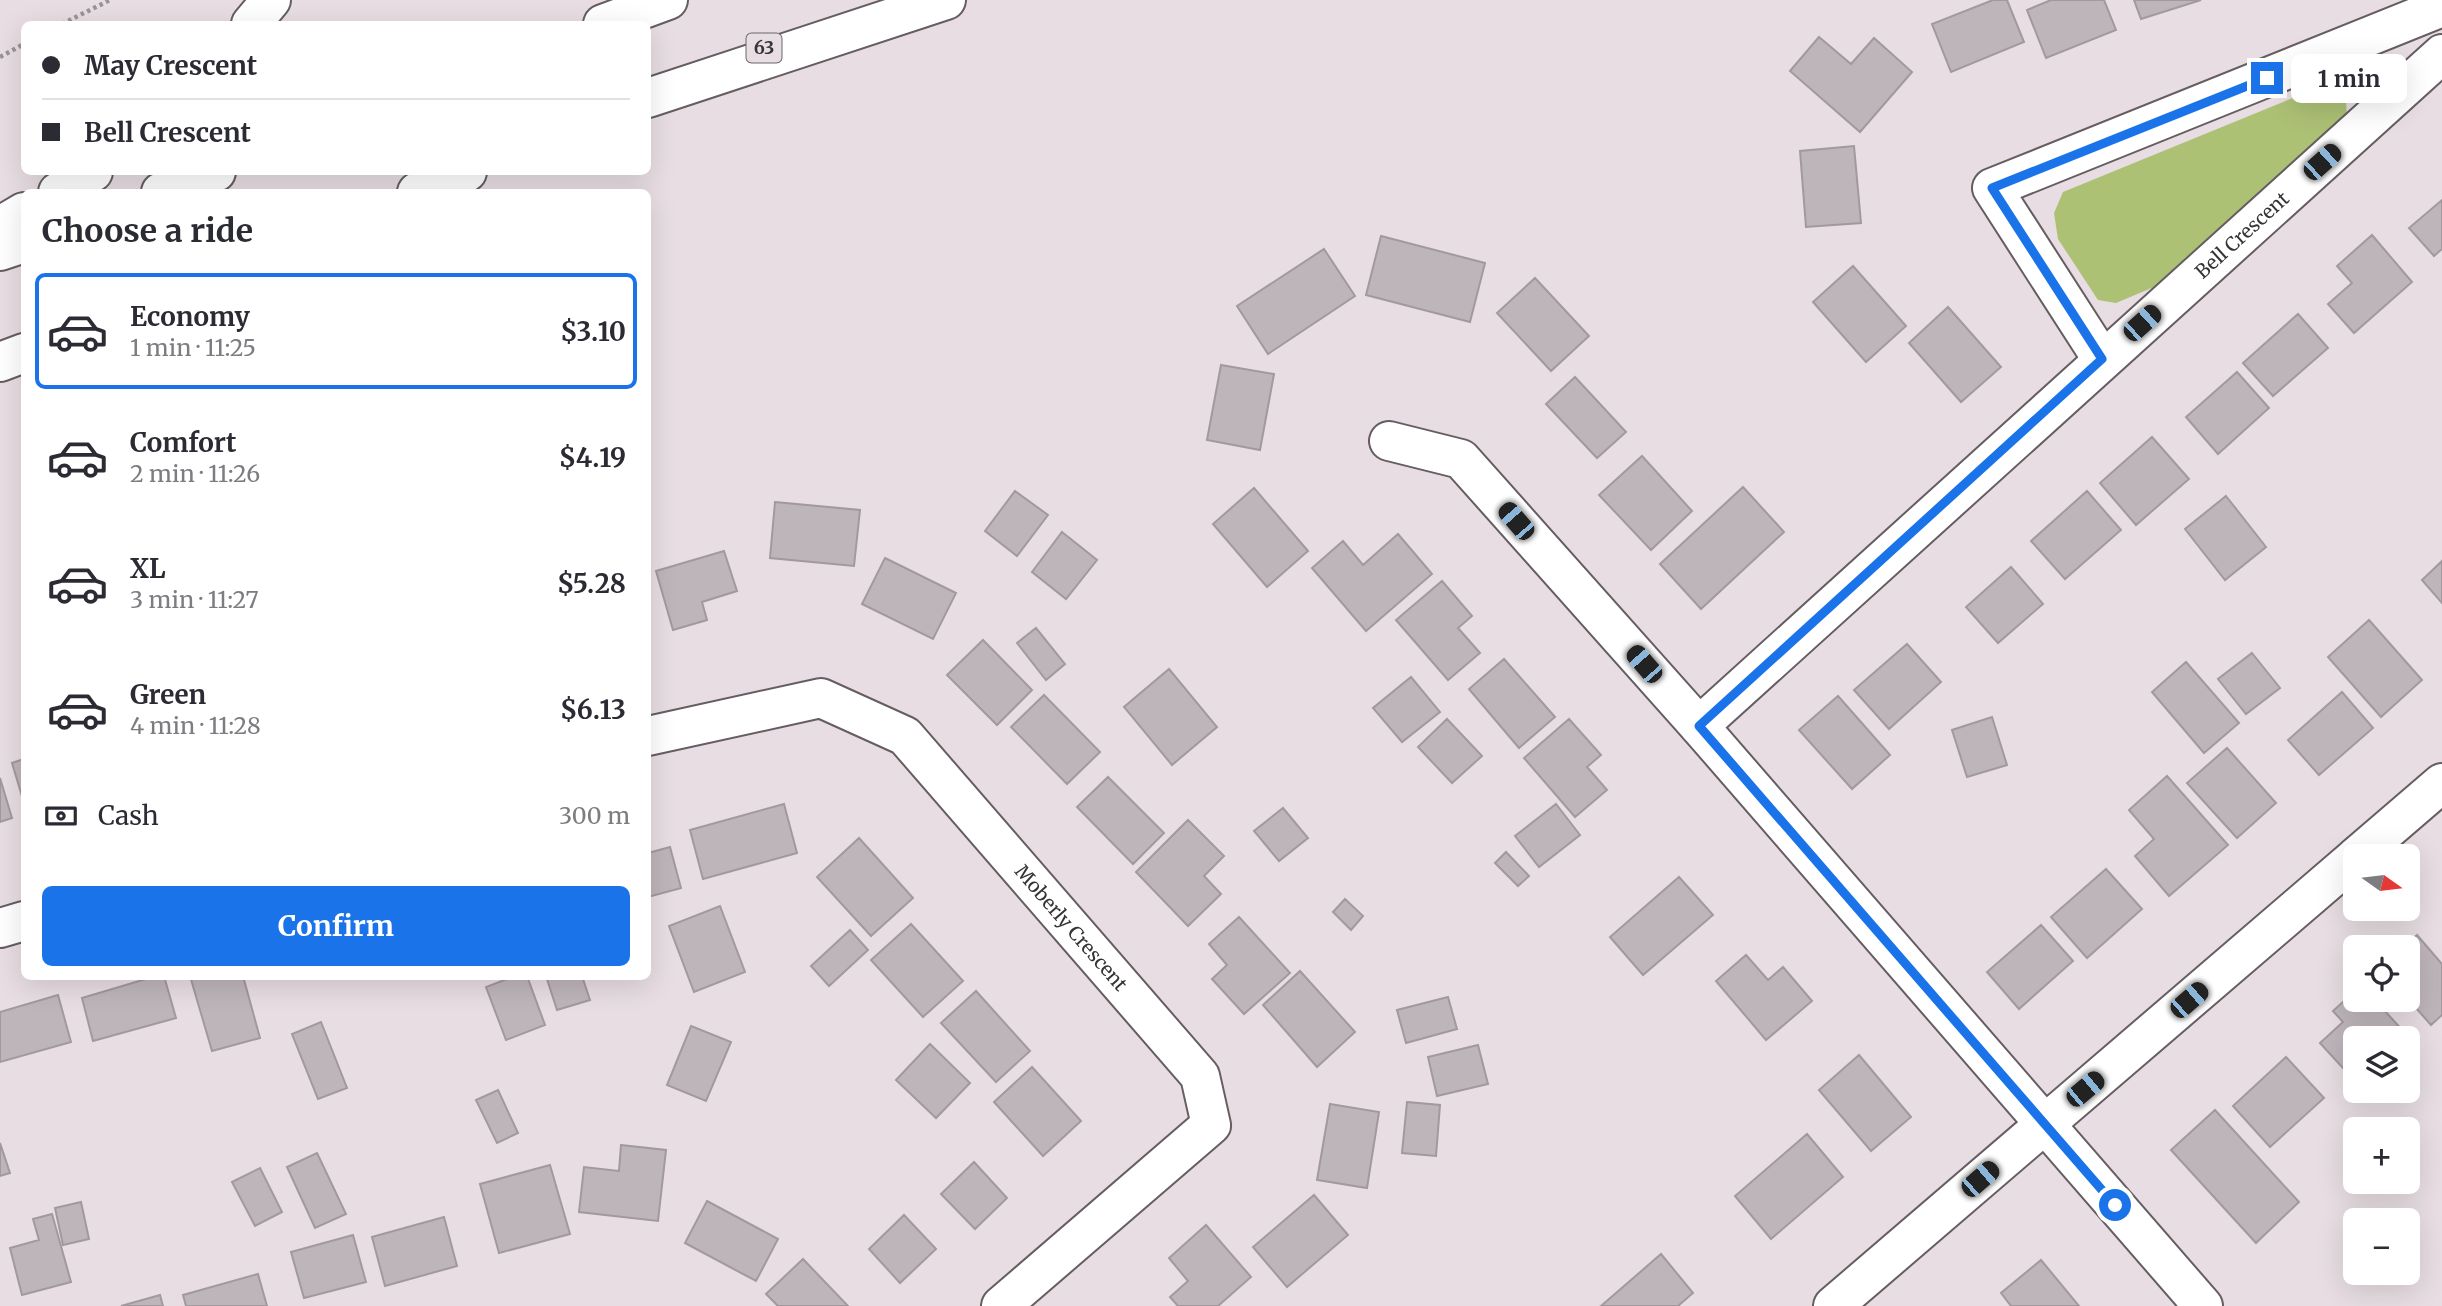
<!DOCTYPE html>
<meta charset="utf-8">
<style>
:root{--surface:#fff;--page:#f2f2f3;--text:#2b2b33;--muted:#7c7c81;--line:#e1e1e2;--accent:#1a73e8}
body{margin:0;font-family:Merriweather,serif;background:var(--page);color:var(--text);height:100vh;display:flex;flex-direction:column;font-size:26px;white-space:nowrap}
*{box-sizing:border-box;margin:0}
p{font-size:23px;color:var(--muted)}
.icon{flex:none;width:38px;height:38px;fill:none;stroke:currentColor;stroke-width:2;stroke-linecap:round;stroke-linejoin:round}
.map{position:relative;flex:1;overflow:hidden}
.side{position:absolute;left:21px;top:189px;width:630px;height:791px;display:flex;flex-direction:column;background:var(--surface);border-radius:10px;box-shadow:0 7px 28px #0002}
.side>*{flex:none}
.hud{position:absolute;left:21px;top:21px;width:630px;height:154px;border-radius:10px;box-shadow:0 7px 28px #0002;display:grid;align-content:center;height:154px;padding:0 21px;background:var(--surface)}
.needle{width:46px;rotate:104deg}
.tools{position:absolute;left:2343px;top:844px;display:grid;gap:14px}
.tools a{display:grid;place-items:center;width:77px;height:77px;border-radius:10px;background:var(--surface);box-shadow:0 7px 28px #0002;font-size:35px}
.end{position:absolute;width:32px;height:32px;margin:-16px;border:9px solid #1a73e8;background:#fff;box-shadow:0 0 0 4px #fff}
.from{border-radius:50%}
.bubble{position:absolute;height:49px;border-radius:10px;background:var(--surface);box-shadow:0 7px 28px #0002;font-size:23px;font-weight:700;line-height:49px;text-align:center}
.car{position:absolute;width:21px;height:42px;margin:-21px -10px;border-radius:9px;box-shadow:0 0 5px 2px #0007;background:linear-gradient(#222 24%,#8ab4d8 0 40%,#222 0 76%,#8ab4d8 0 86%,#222 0)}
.hud b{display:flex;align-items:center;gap:24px;height:66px;font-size:26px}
.hud b+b{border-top:2px solid var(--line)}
.hud i{width:18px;height:18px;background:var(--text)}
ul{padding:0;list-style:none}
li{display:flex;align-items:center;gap:21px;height:116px;margin:0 14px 10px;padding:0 7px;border:4px solid transparent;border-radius:10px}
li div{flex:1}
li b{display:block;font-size:26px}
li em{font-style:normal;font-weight:700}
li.current{border-color:var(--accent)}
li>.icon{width:63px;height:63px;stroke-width:1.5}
h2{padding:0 21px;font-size:32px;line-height:84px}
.pay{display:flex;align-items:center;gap:18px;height:77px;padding:0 21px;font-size:26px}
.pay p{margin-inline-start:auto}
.button{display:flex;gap:14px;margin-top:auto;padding:14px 21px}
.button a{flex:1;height:80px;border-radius:10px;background:var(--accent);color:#fff;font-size:28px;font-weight:700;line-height:80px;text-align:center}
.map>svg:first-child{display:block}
</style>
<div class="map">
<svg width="2442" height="1306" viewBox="0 0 2442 1306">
<rect width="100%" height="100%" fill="#e7dde2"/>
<path fill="#adc175" d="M2331 88 2346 101 2347 117 2154 287 2116 303 2098 300 2058 239 2054 213 2063 192 2315 89Z"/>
<path fill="#beb5ba" stroke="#a2999e" stroke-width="2" d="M1993 0H2007L2024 42 1951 72 1932 24Z
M2051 0H2104L2116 30 2046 58 2027 10Z
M2134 0H2201L2141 19Z
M1819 37 1851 64 1874 38 1912 72 1860 132 1790 71Z
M1854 146 1861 223 1806 227 1800 151Z
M2442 200V249L2434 256 2409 228Z
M2372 235 2412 282 2354 333 2328 304 2352 283 2337 266Z
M1381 236 1485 263 1470 322 1366 295Z
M1324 249 1355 296 1268 354 1237 306Z
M1853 266 1906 326 1866 362 1813 302Z
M1535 278 1589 336 1551 371 1497 313Z
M1948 307 2001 367 1961 402 1909 343Z
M2298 314 2328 348 2273 396 2243 363Z
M1221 365 1274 374 1260 450 1207 440Z
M2237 372 2269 408 2218 454 2186 417Z
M1575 377 1626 432 1597 458 1546 404Z
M2152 437 2189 479 2136 525 2100 483Z
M1642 456 1692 511 1651 550 1599 495Z
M1743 487 1784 532 1701 609 1660 564Z
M1254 488 1308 551 1267 587 1213 524Z
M1015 491 1048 515 1017 556 985 531Z
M2087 491 2121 530 2065 579 2031 541Z
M2226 496 2266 547 2225 580 2185 529Z
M775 502 860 510 854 566 770 558Z
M1062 532 1097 560 1066 599 1032 572Z
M1398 534 1432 574 1366 631 1312 568 1343 541 1363 565Z
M724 551 737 591 702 602 707 620 673 630 656 571Z
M885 558 956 593 933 639 862 604Z
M2442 561V603L2422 580Z
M2011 567 2043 604 1998 643 1966 607Z
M1442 581 1472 616 1458 628 1480 653 1448 680 1396 620Z
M2369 620 2422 680 2381 717 2328 657Z
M1036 628 1065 664 1046 680 1017 643Z
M983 640 1032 690 997 725 947 675Z
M1907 644 1941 682 1889 729 1854 690Z
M2252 653 2280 688 2246 714 2218 679Z
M1504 659 1555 717 1519 748 1469 689Z
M2186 662 2239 723 2204 753 2152 692Z
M1169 669 1217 727 1172 765 1124 707Z
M1411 677 1440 712 1402 742 1373 708Z
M2342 692 2373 728 2319 775 2288 740Z
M1044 695 1100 752 1067 784 1011 727Z
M1838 696 1890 755 1852 789 1799 730Z
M1992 717 2007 765 1967 777 1952 730Z
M1447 719 1482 756 1452 783 1418 747Z
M1569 719 1601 755 1587 767 1607 790 1575 817 1524 758Z
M2227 748 2276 803 2237 838 2187 783Z
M24 759V803L12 763Z
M2167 776 2228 845 2169 896 2135 856 2154 839 2129 810Z
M1108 777 1164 833 1133 864 1077 807Z
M0 778 12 818 0 822Z
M784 804 797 853 703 879 690 830Z
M1556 804 1580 835 1539 867 1515 836Z
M1283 808 1308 838 1279 861 1254 831Z
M1188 820 1224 856 1204 876 1221 894 1188 926 1136 872Z
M859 838 913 898 871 936 817 877Z
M670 847 681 888 648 897V853Z
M1506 852 1529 876 1518 886 1495 863Z
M2106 869 2142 909 2087 958 2051 917Z
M1679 877 1713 915 1643 975 1610 937Z
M1345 899 1363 916 1351 930 1333 912Z
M720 906 745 972 694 992 669 926Z
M1239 917 1290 973 1244 1014 1212 979 1227 965 1209 944Z
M911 924 963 981 923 1017 871 960Z
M2041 925 2073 961 2019 1009 1987 972Z
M850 930 868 950 829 986 811 966Z
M2417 935 2442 964V1015L2431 1025 2408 999V947H2404Z
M1746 955 1768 980 1783 967 1812 1001 1766 1040 1716 981Z
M1300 971 1355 1032 1317 1067 1263 1005Z
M156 976H164L176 1018 93 1041 82 998Z
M190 976H243L260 1038 212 1051Z
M515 976H527L545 1025 506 1040 486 987Z
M546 976H582L590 1000 557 1010Z
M2356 990V999H2374L2404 1032 2397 1038H2356V1076L2353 1079 2320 1043 2343 1022 2333 1011Z
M976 991 1030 1051 996 1082 941 1023Z
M58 995 71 1042 0 1062V1012Z
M1448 997 1457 1029 1406 1043 1397 1010Z
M321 1022 347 1088 318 1099 292 1034Z
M691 1026 731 1042 706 1101 667 1085Z
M930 1044 970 1083 936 1118 896 1080Z
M1478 1045 1488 1084 1437 1096 1428 1057Z
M1859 1055 1911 1117 1871 1151 1819 1090Z
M2286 1057 2324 1098 2270 1147 2233 1106Z
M1032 1067 1081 1121 1043 1156 994 1102Z
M498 1090 518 1133 497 1143 476 1100Z
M1407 1102 1440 1105 1436 1156 1402 1153Z
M1330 1104 1379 1112 1367 1188 1317 1180Z
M2215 1110 2299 1202 2256 1243 2171 1150Z
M1807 1134 1843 1177 1771 1239 1735 1196Z
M0 1143 10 1173 0 1176Z
M621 1145 666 1150 658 1221 579 1212 584 1167 619 1171Z
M317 1153 346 1214 315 1228 287 1167Z
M974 1162 1007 1198 975 1229 941 1194Z
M550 1165 570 1234 499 1253 480 1184Z
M260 1168 282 1212 255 1226 232 1182Z
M1314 1195 1348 1235 1287 1287 1253 1247Z
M707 1201 778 1239 756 1281 685 1243Z
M81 1202 89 1239 63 1245 55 1208Z
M52 1214 71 1282 22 1295 10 1248 39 1240 33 1219Z
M904 1215 936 1249 900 1283 869 1249Z
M444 1217 457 1266 385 1286 372 1237Z
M1206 1225 1251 1277 1218 1306H1178L1170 1297 1188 1281 1169 1258Z
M353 1235 366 1282 304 1298 291 1252Z
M1661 1254 1693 1293 1678 1306H1601Z
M803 1259 848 1306H778L766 1294Z
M2041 1260 2079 1306H2011L2001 1293Z
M258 1274 267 1306H186L183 1295Z
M160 1295 163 1306H121Z"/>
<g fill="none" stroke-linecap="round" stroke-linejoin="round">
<defs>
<g id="minor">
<path d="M251 24 271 0"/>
<path d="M58 192 93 172"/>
<path d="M0 226 24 212"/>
<path d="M2102 359 1992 188 2442 7"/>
<path d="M1389 441 1461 459 1699 726 2203 1306"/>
<path id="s1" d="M1699 726 2442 54"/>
<path id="s2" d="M648 736 821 698 905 736 1200 1076 1211 1125 1001 1306"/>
<path d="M2357 856 2442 783"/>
<path d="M0 928 24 921"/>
<path d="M1833 1306 2356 857"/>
</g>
<path id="highway" d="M603 24 668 0
M648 98 946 0
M161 192 216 172
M417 192 467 172
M0 251 24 243
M0 362 24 353"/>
</defs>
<use href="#minor" stroke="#655d62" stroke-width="42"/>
<use href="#highway" stroke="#655d62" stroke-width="42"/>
<path stroke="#9a9397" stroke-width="4.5" stroke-dasharray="3.5 3.5" stroke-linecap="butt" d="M62 24 110 0
M0 57 24 44"/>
<use href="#minor" stroke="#fff" stroke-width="38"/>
<use href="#highway" stroke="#fff" stroke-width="38"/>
</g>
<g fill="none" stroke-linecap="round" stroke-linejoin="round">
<path stroke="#1a73e8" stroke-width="9" d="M2115 1205 1699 726 2102 359 1992 188 2267 78"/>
</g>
<g text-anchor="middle" stroke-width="5" stroke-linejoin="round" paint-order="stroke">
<rect fill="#e7dde2" stroke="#6b6669" stroke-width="2" x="746.5" y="33.5" width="35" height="29" rx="5"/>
<g font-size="18" font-weight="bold" fill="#363335">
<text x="764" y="54">63</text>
</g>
<g font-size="19" fill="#363335" stroke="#e7dde2">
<text dy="7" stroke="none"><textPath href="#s1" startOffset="732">Bell Crescent</textPath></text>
<text dy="7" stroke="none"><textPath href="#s2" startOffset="523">Moberly Crescent</textPath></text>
</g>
</g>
</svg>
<div class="tools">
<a><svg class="needle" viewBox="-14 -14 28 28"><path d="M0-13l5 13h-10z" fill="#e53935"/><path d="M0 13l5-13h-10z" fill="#7c7c81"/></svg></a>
<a><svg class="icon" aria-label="locate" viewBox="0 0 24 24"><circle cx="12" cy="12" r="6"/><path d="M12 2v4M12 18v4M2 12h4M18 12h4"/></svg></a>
<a><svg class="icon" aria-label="layers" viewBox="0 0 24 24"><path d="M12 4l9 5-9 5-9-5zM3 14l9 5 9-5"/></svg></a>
<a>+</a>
<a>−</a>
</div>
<i class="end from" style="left:2115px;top:1205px"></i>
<i class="end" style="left:2267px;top:78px"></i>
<div class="bubble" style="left:2291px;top:54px;width:116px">1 min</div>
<i class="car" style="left:2322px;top:162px;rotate:48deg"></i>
<i class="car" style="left:2142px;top:323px;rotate:48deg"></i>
<i class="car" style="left:1516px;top:521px;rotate:319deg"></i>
<i class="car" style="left:1644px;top:664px;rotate:319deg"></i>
<i class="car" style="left:2189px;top:1000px;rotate:49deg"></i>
<i class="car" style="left:2085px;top:1089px;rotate:50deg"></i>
<i class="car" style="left:1980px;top:1179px;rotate:49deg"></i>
<div class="hud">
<b><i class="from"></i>May Crescent</b>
<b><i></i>Bell Crescent</b>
</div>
<section class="side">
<h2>Choose a ride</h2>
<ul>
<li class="current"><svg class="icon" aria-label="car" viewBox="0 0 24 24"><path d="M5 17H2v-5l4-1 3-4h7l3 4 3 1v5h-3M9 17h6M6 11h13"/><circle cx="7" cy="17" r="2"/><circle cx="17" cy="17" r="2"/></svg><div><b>Economy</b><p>1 min · 11:25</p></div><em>$3.10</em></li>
<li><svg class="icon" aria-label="car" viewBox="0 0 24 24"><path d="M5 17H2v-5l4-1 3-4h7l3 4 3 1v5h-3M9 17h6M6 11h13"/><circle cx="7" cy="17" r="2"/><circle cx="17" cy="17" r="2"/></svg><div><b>Comfort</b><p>2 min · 11:26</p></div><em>$4.19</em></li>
<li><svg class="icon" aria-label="car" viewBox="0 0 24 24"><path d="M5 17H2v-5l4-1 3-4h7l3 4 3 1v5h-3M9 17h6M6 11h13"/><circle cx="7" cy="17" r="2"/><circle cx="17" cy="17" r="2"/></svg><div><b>XL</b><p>3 min · 11:27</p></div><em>$5.28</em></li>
<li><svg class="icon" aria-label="car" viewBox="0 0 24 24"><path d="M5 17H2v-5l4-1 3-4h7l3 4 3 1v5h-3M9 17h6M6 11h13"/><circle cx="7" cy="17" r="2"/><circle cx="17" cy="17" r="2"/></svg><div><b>Green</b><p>4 min · 11:28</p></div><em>$6.13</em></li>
</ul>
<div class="pay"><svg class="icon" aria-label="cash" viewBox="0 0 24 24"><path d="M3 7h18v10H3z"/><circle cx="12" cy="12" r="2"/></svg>Cash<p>300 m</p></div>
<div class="button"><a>Confirm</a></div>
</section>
</div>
